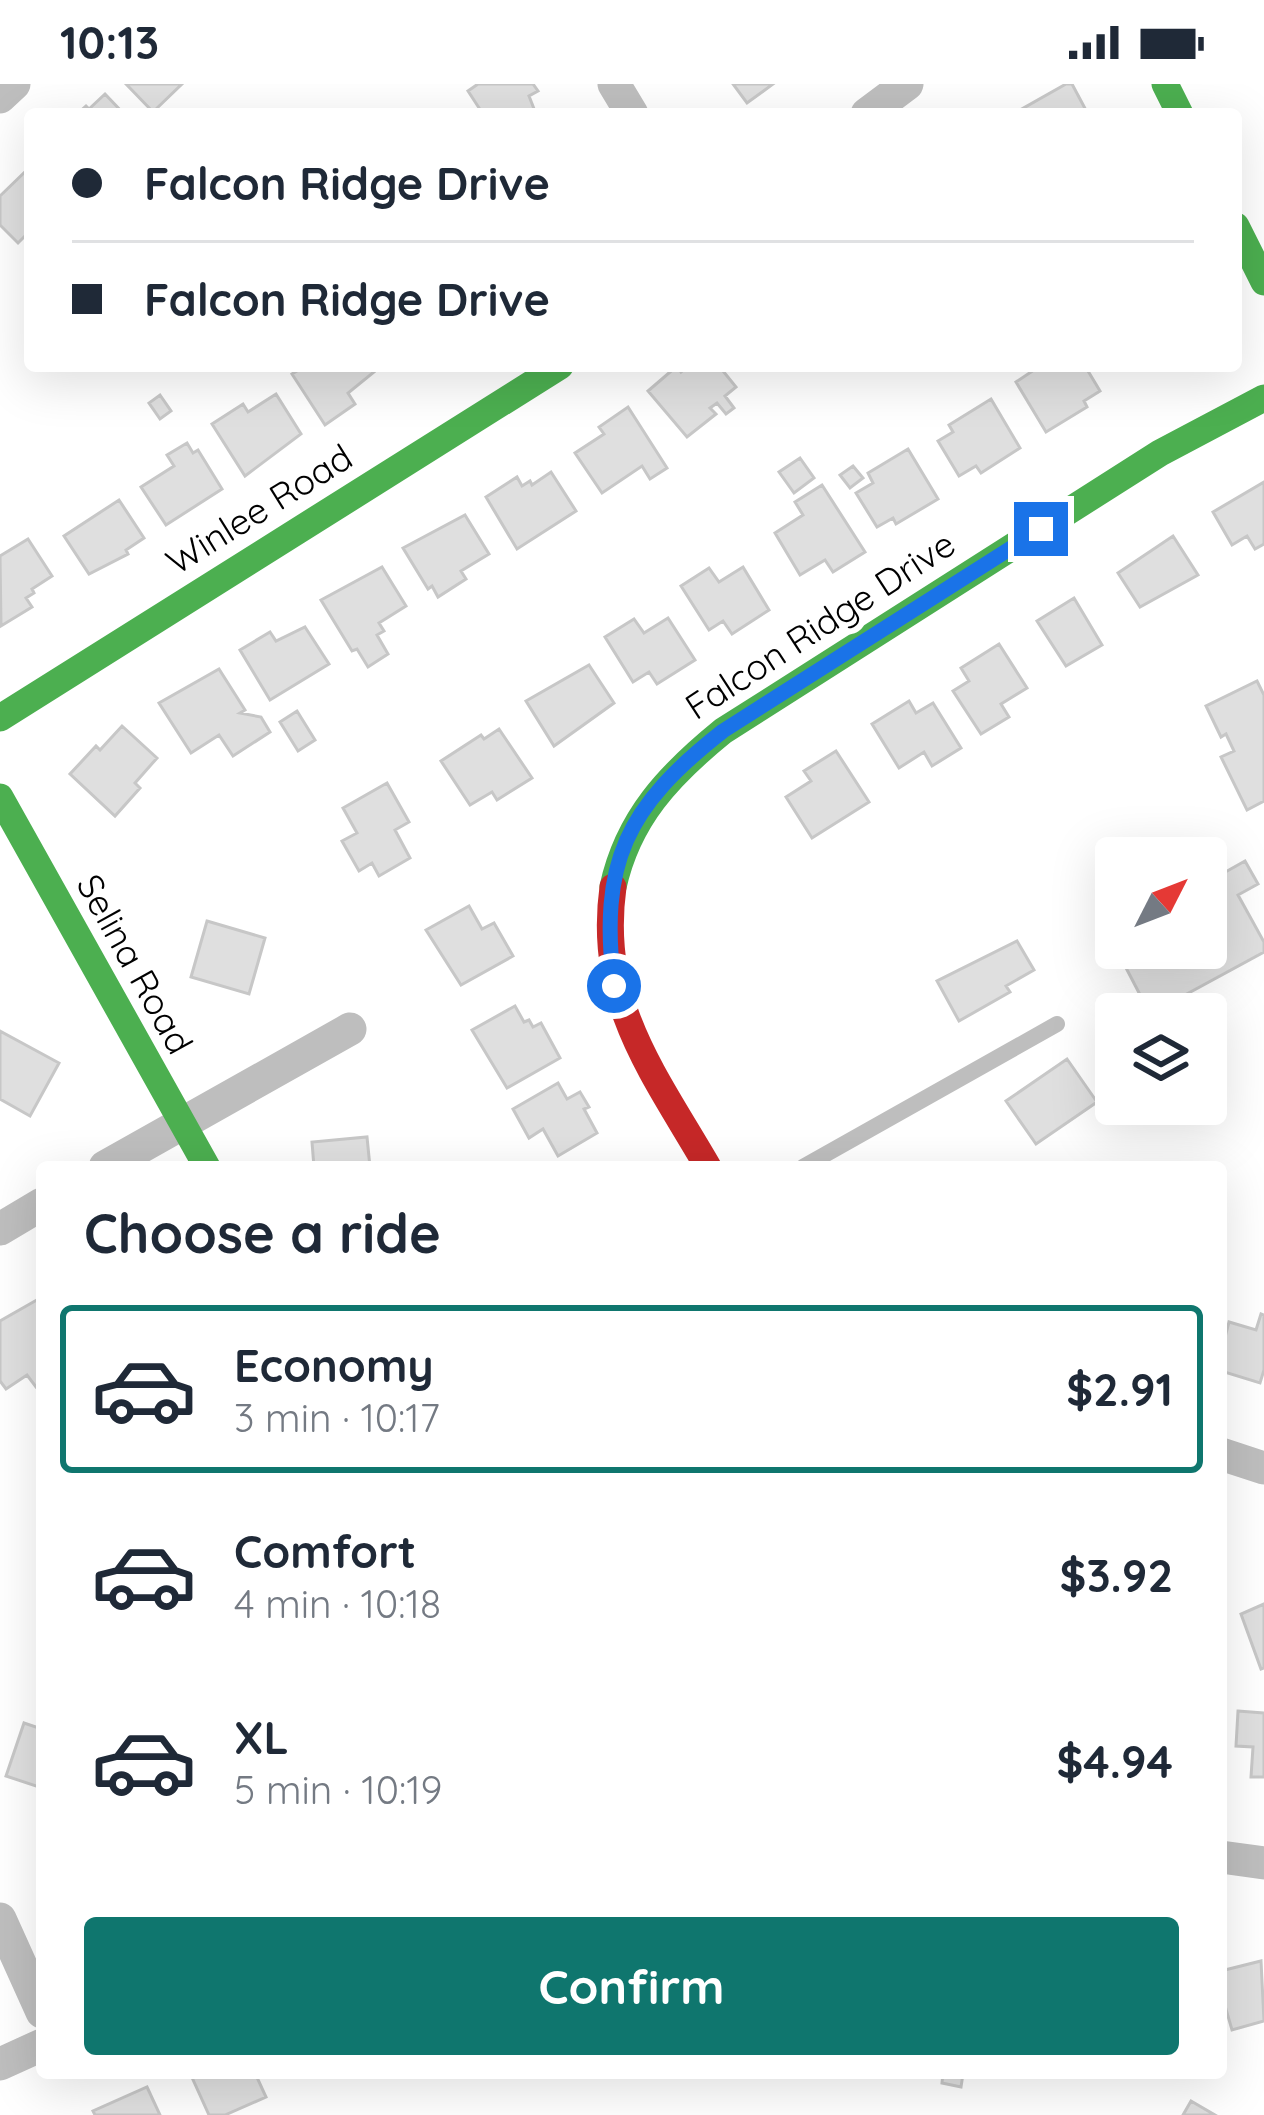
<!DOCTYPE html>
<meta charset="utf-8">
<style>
:root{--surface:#fff;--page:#f2f2f3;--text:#1f2937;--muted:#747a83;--line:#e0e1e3;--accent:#0f766e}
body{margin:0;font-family:Quicksand,sans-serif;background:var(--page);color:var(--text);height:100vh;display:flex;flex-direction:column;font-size:45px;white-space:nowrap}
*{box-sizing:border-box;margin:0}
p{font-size:39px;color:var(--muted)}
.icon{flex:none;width:66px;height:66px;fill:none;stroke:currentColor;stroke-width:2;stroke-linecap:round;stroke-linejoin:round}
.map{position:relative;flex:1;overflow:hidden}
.panel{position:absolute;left:36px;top:1077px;width:1191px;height:918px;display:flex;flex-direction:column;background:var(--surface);border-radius:12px;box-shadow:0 12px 48px #0002}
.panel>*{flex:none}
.hud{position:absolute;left:24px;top:24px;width:1218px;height:264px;border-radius:12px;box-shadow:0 12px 48px #0002;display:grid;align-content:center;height:264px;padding:0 48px;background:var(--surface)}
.needle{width:78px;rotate:48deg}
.fabs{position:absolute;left:1095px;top:753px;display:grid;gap:24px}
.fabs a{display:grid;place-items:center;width:132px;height:132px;border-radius:12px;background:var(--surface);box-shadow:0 12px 48px #0002;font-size:60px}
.end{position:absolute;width:54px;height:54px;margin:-27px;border:15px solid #1a73e8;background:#fff;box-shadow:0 0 0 6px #fff}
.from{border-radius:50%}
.hud b{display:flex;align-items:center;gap:42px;height:114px;font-size:45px}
.hud b+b{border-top:3px solid var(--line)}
.hud i{width:30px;height:30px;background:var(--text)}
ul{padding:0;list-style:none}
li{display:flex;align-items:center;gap:36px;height:168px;margin:0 24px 18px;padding:0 24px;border:6px solid transparent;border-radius:12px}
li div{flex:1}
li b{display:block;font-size:45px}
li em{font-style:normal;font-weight:700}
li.on{border-color:var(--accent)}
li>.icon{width:108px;height:108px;stroke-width:1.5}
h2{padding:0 48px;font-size:54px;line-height:144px}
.primary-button{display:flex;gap:24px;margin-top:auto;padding:24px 48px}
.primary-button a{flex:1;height:138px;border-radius:12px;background:var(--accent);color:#fff;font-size:48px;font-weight:700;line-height:138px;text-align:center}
.status{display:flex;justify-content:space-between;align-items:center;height:84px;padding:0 60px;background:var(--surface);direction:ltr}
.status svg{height:33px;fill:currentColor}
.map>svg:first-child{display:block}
</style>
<div class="status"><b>10:13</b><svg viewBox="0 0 49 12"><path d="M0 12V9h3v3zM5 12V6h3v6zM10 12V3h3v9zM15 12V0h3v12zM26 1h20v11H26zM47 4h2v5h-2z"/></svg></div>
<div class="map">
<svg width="1264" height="2031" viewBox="0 0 1264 2031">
<rect width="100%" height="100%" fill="#fff"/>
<path fill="#dfdfdf" stroke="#c7c7c7" stroke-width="3" d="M126 0H182L153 28Z
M478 0H533L538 7 529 12 536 30H483L468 7Z
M733 0H773L747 19Z
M1066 0H1072L1088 30H1013Z
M105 10 124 30H77L86 22 89 25Z
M30 83V147L18 159 0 141V112Z
M298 282H370L374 288 348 309 355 320 325 341 292 290 300 285Z
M677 282 681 288 688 282H719L736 303 725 312 734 324 726 330 717 319 710 324 716 330 687 353 648 307Z
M1040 282H1085L1100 307 1084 317 1087 323 1046 348 1016 298Z
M276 310 301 350 245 392 212 340 243 320 248 328Z
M160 311 171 327 160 335 149 319Z
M991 315 1020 364 981 389 976 382 959 392 938 357 953 348 949 341Z
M628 323 667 384 650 395 642 382 602 409 575 369 604 350 599 343Z
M187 359 193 369 198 366 222 405 166 441 141 403 174 382 167 371Z
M908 365 938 415 896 440 893 434 877 443 856 409 873 399 868 389Z
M800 374 814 394 794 409 779 388Z
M853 382 863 394 850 404 840 391Z
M551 388 576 427 517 465 486 413 517 393 522 402 530 397 532 401Z
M1264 398V460L1255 465 1247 452 1232 461 1213 428Z
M822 401 865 468 833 488 825 476 800 491 775 449 803 431 795 418Z
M119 416 144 454 126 466 128 470 89 490 64 452Z
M465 431 489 470 461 487 466 495 438 513 432 502 428 505 403 464Z
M1173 452 1198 491 1140 523 1118 489Z
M28 455 52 492 32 505 34 509 26 514 32 523 1 542 0 472Z
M382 483 406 522 379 539 384 547 377 551 388 570 368 583 357 565 352 567 321 516Z
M743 483 769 526 732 550 723 537 709 546 681 502 709 484 719 498Z
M1074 514 1102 561 1066 582 1037 537Z
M668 534 695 576 657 600 649 588 633 598 605 553 634 535 644 549Z
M305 543 329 580 270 616 240 566 270 548 276 557Z
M999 560 1027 604 1001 620 1009 633 981 650 953 607 969 597 961 584Z
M589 581 614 619 554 662 526 617Z
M219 585 245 626 240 629 261 633 270 648 233 672 219 651 191 669 159 619Z
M1257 597 1264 611V717L1247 726 1221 673 1234 667 1226 650 1221 653 1206 622Z
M909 617 916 629 933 619 961 664 932 682 924 668 899 684 872 640Z
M297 627 315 656 298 667 280 638Z
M122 642 157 674 135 699 140 704 115 732 70 690 96 662 100 666Z
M499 645 532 694 497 716 492 708 470 721 441 677 481 651 484 655Z
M836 667 869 718 812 754 786 713 811 697 804 687Z
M387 699 409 738 395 746 410 774 379 792 372 779 359 787 342 757 357 749 343 724Z
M1245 777 1258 800 1238 811 1264 858V868L1150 930 1123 878 1149 864H1206V810L1218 803 1213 795Z
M469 822 482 845 494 839 513 872 461 901 426 846Z
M207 837 265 854 249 910 191 893Z
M1017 857 1034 886 1006 902 1010 908 959 937 937 897Z
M515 922 524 938 529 936 533 943 541 939 560 974 507 1004 472 946Z
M0 947 59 979 30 1032 0 1015Z
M1067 975 1097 1018 1036 1060 1006 1017Z
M558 999 567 1015 580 1008 589 1023 584 1025 597 1049 558 1072 543 1045 529 1054 513 1025Z
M367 1053 370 1083H314L312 1058Z
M42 1213V1299L36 1303 27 1291 6 1305 0 1297V1237Z
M1261 1230 1264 1231V1286L1260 1299 1221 1287V1268L1229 1238 1256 1246Z
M1264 1520V1584L1261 1585 1241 1530Z
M1238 1627 1264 1629V1693H1251L1253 1663 1236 1662Z
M24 1639 42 1645V1704L6 1692Z
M1261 1877 1264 1937 1232 1946 1221 1908V1887Z
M190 1989H255L266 2013 225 2031H209Z
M943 1989 963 1990 961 2003 942 1999Z
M147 2003 160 2031H95L93 2027Z
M1191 2017 1215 2031H1183Z"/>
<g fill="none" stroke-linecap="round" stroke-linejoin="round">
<path stroke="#bebebe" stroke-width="16" d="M803 1083 1057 940"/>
<path stroke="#bebebe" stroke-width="33" d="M614 0 632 30
M0 13 14 0
M867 30 907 0
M105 1083 350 945
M0 1145 42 1120
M1221 1370 1264 1384
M1221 1773 1264 1779
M0 1835 42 1928
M0 1980 42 1961"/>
<path stroke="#4caf50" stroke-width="27" d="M1165 0 1180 30
M1236 142 1264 198
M0 634 560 282
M0 713 207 1083
M613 803C628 734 669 691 723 647L1160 369 1264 314"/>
<path stroke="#c62828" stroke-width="27" d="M613 803C597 919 653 988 708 1083"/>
</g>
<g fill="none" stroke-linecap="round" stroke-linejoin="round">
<path stroke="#1a73e8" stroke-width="15" d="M614 902C599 778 626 723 723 647L1041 445"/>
</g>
<g text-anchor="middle" stroke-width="12" stroke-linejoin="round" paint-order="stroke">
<g font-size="36" fill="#000" stroke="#fff">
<text transform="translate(259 425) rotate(-32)" y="13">Winlee Road</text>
<text transform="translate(820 541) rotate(-33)" y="13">Falcon Ridge Drive</text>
<text transform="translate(135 880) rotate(61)" y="13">Selina Road</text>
</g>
</g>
</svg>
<div class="fabs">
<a><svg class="needle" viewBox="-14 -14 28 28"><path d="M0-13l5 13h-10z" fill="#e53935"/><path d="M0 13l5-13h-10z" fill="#747a83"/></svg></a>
<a><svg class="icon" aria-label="layers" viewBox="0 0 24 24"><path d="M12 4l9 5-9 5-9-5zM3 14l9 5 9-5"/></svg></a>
</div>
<i class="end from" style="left:614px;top:902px"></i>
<i class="end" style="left:1041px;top:445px"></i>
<div class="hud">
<b><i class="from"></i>Falcon Ridge Drive</b>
<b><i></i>Falcon Ridge Drive</b>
</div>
<section class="panel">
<h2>Choose a ride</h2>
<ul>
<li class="on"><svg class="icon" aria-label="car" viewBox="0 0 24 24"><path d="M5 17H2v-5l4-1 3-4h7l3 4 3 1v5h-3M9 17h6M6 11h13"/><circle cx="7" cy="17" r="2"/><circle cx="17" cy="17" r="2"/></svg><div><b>Economy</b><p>3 min · 10:17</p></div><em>$2.91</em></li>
<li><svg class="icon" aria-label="car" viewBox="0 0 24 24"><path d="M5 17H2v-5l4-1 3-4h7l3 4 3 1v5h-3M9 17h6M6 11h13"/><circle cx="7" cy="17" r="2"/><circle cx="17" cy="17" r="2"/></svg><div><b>Comfort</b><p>4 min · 10:18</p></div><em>$3.92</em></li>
<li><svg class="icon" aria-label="car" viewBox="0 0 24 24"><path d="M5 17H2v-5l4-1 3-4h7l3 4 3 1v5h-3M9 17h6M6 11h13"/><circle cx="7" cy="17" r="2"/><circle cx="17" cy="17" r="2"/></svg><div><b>XL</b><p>5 min · 10:19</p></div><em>$4.94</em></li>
</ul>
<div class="primary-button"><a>Confirm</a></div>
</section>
</div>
